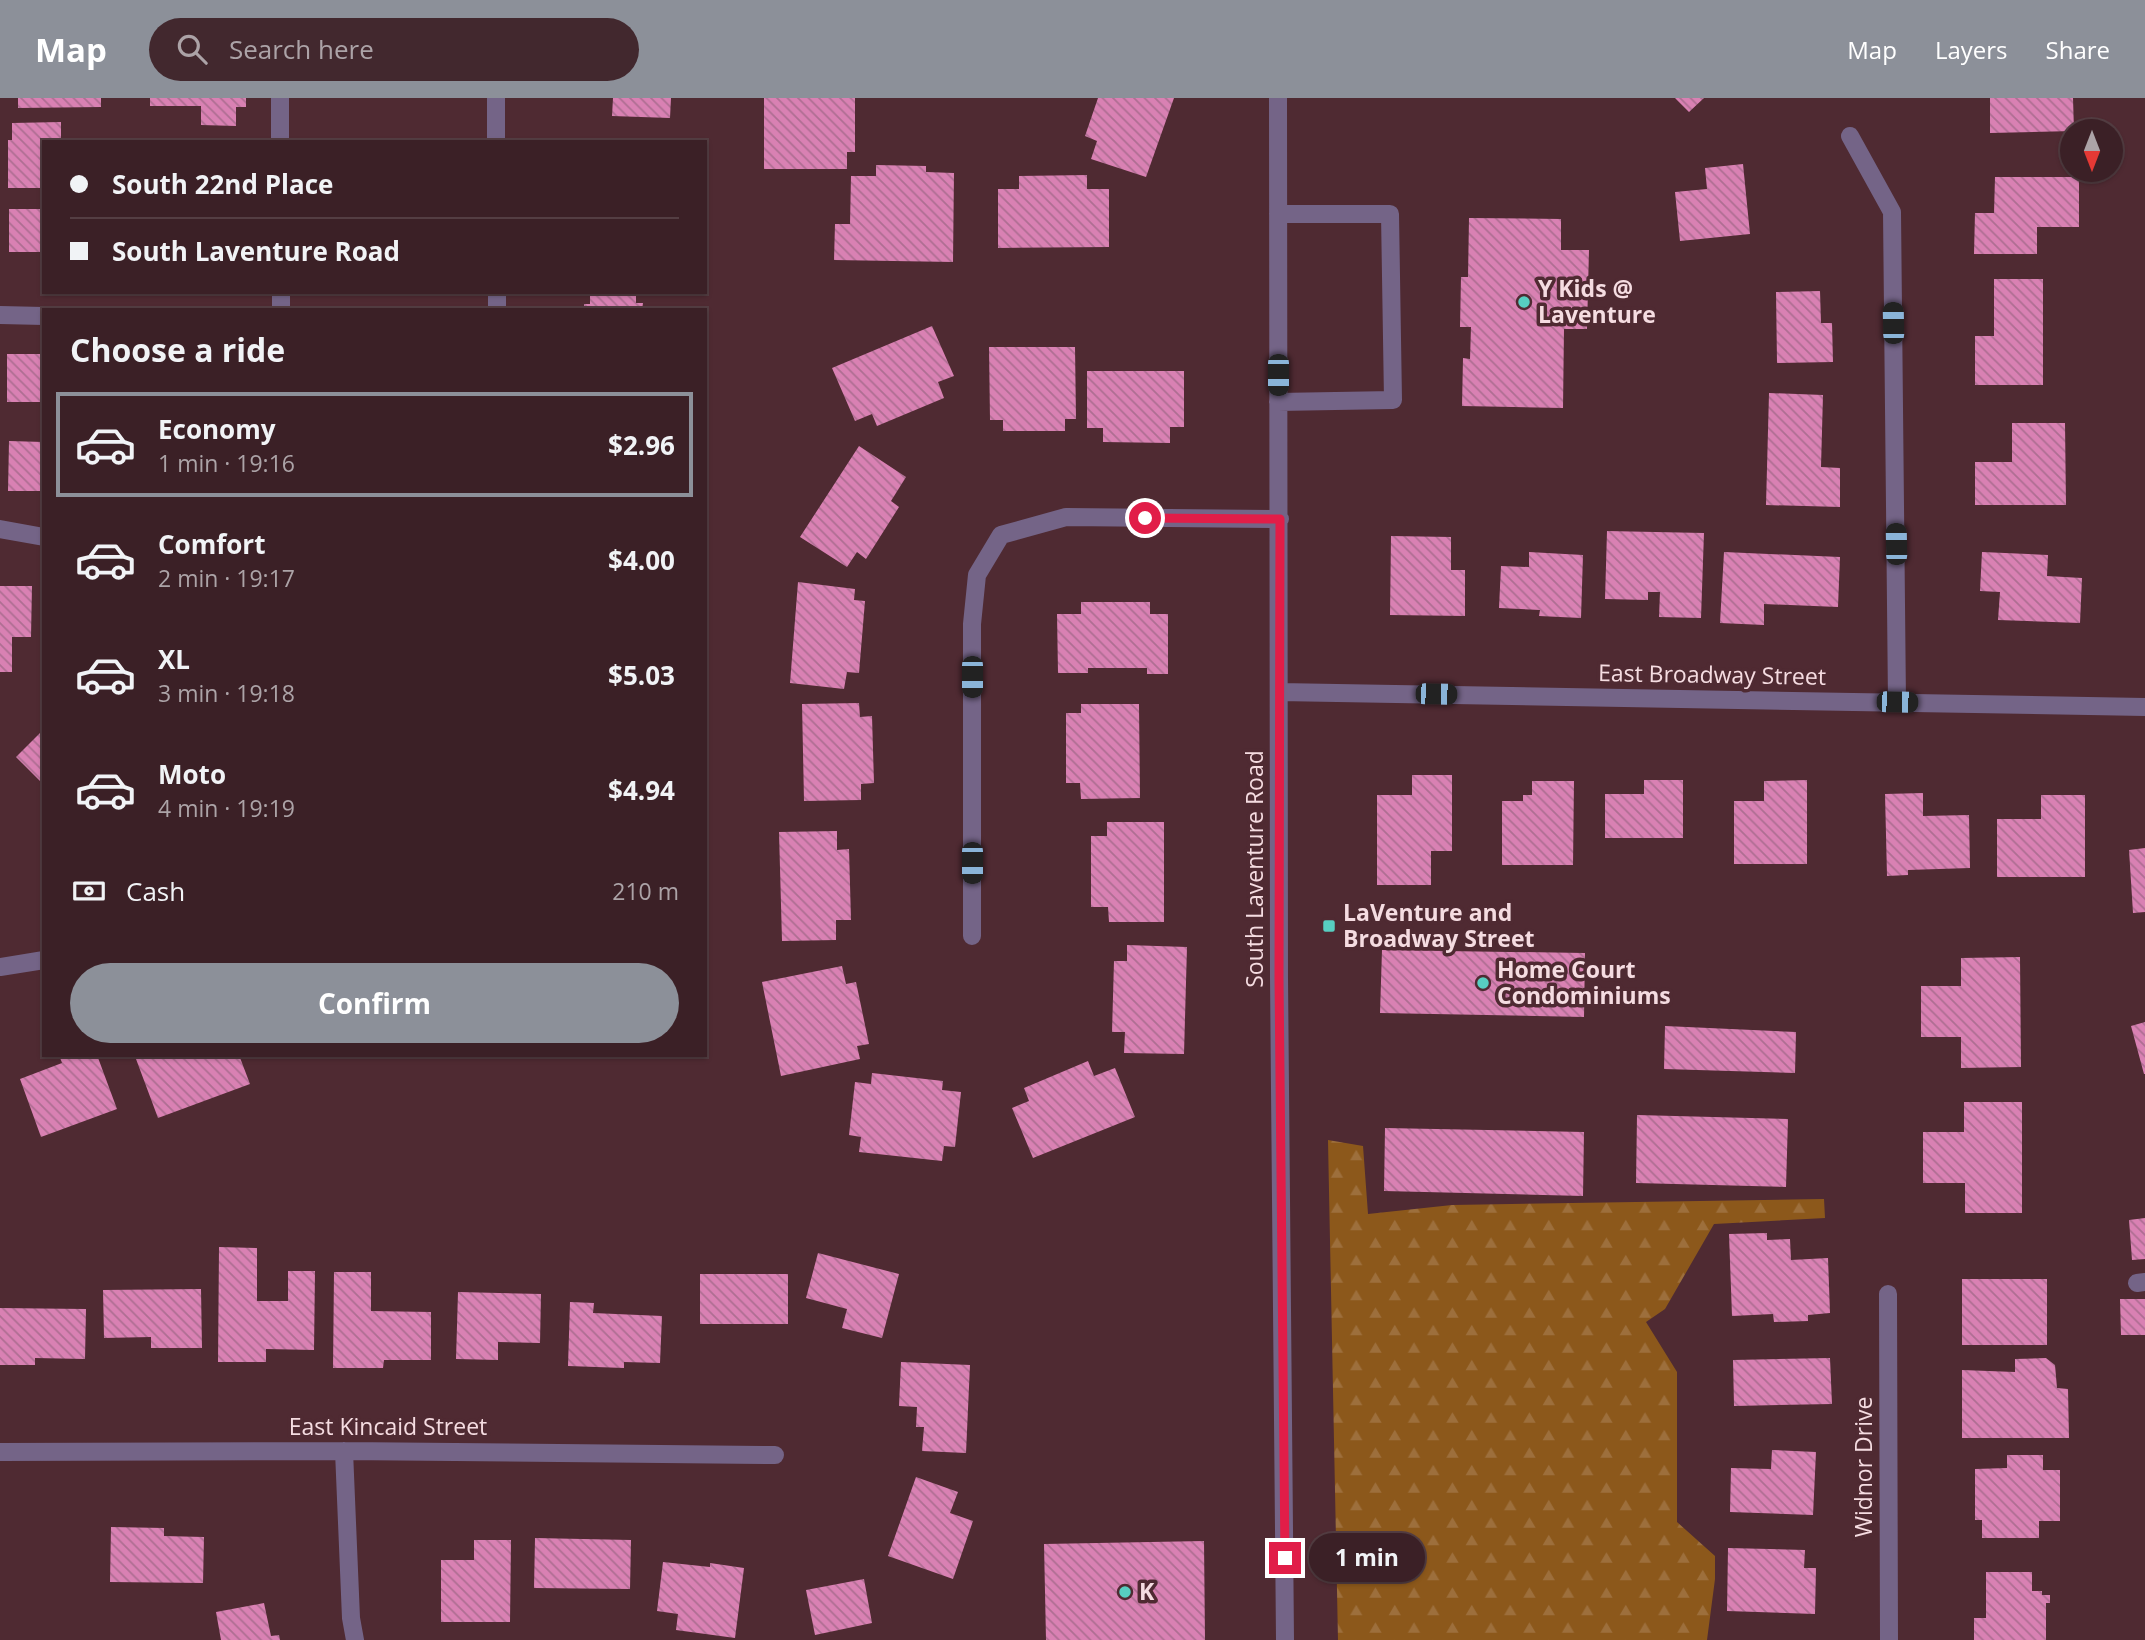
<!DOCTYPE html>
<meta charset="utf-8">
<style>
:root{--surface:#3b2026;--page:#42282e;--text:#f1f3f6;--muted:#aca3a7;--line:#543e43;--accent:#8c9099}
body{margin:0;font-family:"Open Sans",sans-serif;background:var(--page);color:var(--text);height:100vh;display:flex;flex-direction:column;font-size:26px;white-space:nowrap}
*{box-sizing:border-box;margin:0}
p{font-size:23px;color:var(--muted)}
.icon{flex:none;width:38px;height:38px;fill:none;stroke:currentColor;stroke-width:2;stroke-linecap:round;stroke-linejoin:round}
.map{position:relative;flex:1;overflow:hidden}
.details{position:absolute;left:42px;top:210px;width:665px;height:749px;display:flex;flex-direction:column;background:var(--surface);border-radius:0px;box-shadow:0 2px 5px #0004,0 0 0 2px var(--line)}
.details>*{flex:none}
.banner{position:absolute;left:42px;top:42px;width:665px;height:154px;border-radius:0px;box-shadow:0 2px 5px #0004,0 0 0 2px var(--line);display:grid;align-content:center;height:154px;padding:0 28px;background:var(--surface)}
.needle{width:46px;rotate:180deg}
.controls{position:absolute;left:2060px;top:21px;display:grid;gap:14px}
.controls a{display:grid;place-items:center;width:63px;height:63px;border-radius:50%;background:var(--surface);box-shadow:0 2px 5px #0004,0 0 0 2px var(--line);font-size:35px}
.end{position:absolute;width:32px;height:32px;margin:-16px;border:9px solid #e11d48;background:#fff;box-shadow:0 0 0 4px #fff}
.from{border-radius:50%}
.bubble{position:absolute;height:49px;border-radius:24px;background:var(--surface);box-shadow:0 2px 5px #0004,0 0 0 2px var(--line);font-size:23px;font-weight:700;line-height:49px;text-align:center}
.car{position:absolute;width:21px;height:42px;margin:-21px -10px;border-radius:9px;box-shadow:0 0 5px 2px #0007;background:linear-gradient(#222 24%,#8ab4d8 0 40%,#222 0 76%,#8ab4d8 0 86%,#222 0)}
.banner b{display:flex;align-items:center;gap:24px;height:66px;font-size:26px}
.banner b+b{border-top:2px solid var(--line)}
.banner i{width:18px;height:18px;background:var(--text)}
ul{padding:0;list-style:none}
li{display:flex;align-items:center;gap:21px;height:105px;margin:0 14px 10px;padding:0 14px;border:4px solid transparent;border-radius:0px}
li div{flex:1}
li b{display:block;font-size:26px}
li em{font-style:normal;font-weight:700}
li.on{border-color:var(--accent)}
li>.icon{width:63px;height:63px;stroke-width:1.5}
h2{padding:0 28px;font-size:32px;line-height:84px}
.pay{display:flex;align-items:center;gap:18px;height:77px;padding:0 28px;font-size:26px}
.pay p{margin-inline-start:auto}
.cta{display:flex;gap:14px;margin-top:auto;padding:14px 28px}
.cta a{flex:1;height:80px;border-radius:42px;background:var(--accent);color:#fff;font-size:28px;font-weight:700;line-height:80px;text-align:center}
header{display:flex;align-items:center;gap:42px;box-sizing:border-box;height:98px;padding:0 35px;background:var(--accent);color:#fff}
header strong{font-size:33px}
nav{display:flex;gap:38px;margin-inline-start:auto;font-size:24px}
.search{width:490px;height:63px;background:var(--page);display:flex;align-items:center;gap:18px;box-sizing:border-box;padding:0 24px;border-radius:38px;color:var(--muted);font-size:26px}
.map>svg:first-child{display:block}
</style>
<header>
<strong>Map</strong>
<div class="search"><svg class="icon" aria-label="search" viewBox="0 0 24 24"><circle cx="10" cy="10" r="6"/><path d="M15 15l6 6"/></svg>Search here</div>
<nav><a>Map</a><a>Layers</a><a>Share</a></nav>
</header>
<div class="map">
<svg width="2145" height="1542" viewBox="0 0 2145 1542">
<defs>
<pattern id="forest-firs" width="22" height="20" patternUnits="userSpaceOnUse" patternTransform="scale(1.75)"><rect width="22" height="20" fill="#8c581b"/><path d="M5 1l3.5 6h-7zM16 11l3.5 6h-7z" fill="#9d6f3c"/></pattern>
<pattern id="building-back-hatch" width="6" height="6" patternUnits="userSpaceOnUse" patternTransform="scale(1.75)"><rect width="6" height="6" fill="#d981b3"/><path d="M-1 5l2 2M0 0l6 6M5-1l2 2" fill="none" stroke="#ae6e92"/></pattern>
</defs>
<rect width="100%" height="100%" fill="#4f2a32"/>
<path fill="url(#forest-firs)" d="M1328 1042 1363 1048 1368 1116 1452 1107 1824 1101 1825 1120 1714 1126 1665 1211 1646 1224 1677 1274V1424L1715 1458V1481L1707 1542H1338Z"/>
<path fill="url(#building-back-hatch)" d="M18 0H101V9L18 10Z
M150 0H246V9H236V28L201 27V8H150Z
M613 0H671L670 20 612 18Z
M764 0H855V54H847V71H764Z
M1098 0H1174L1146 79 1091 61 1097 43 1085 38Z
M1675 0H1704L1689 14Z
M1990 0H2073L2074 33 1990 35Z
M61 24V44H44V90H8V42H12V25Z
M1743 66 1750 136 1680 143 1675 94 1707 91 1705 70Z
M876 67 926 68V74L954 75 953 164 834 162 835 126H850L851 78H876Z
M1087 77V91H1109V149L998 150V91H1019V78Z
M1995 79H2079V129H2037V156H1974L1975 115H1994Z
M9 111H44V154H9Z
M1469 120 1561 121V152H1589L1587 231H1564L1563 310 1462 308 1463 260 1470 261 1471 229H1460L1461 179H1468Z
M1994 181H2043V287H1975V238H1994Z
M1820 193 1821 225H1832L1833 264 1777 265 1776 194Z
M590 194H636V205H643L642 212H584V206H590Z
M932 228 954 278 938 284 944 300 877 328 872 316 855 323 832 270Z
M989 249H1075L1076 321H1065V333H1003V322H990Z
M7 256H44V304H7Z
M1087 273H1184V329H1170V345L1103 344V330H1087Z
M1769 295 1823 297 1821 369 1840 370V409L1766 407Z
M2012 325H2065L2066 407H1975V364H2012Z
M9 343 44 344V393H8Z
M859 348 906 379 891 403 899 409 866 461 857 454 847 469 800 439Z
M1607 433 1704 435 1701 520 1659 519 1660 494H1648V502L1605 501Z
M1391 438 1451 439V472H1465V518L1390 517Z
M1529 454 1583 457 1581 520 1539 518 1540 512 1499 510 1501 468 1529 469Z
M1724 454 1840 459 1838 509 1764 506V527L1720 525Z
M1982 454 2048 457 2047 478 2082 480 2080 525 1998 522 2000 494 1980 493Z
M798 484 855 491 854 502 865 503 859 575 847 574 844 591 790 585Z
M0 488H32L31 539H12V574H0Z
M1081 504H1150V516H1168V576H1147V570H1088V575H1058L1057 516H1081Z
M859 605 860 619 872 618 874 685 861 686V702L804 703 802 606Z
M1081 606H1139L1140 700 1081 701 1080 685H1066V615H1081Z
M44 631V687L16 659Z
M1412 677H1452V753H1431V787H1377V697H1412Z
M1644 682H1683V740H1605V696H1644Z
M1807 682V766H1734V703H1764V683Z
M1532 683H1574L1573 767H1502V703H1523V697H1532Z
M1923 695V718L1969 717 1970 770 1908 772V777L1887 778 1885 696Z
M2041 697H2085V779H1997V721H2041Z
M1107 724H1164V824H1109L1108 809H1091V738H1107Z
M837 733V752L849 751 851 822H836V842L782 843 779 734Z
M2145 750V814L2133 815 2129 752Z
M1127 847 1187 849 1184 956 1124 955 1125 934H1112L1114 863H1127Z
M1382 852 1585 855 1584 919 1380 915Z
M2020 859 2021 969 1961 970V939H1921V888H1961V860Z
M842 868 846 886 856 884 869 946 857 948 860 961 781 978 762 884Z
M2145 924V976H2144L2131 928Z
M1665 928 1796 934 1795 975 1664 971Z
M59 957H97L117 1011 41 1039 20 981 62 965Z
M148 957H165L167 960 175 957H239L250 986 158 1020 136 961Z
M1088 963 1094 978 1115 970 1135 1019 1033 1060 1012 1010 1029 1003 1024 990Z
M872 975 943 983 942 992 961 994 955 1049 944 1048 942 1063 859 1054 861 1039 849 1037 855 984 871 986Z
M1964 1004H2022V1115H1965V1085H1923V1034H1964Z
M1637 1017 1788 1021 1786 1089 1636 1085Z
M1385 1030 1584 1034 1583 1098 1384 1093Z
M2145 1120V1161L2132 1162 2129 1122Z
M1767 1135V1142L1790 1141 1791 1162 1828 1160 1830 1215 1808 1217V1223L1774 1224 1773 1216 1732 1218 1729 1136Z
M219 1149 257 1150V1203H288V1173H315L314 1252 266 1251V1264H218Z
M818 1155 899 1176 882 1240 842 1230 847 1211 806 1200Z
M334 1174H371V1213L431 1214V1262H384L383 1270H333Z
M700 1176H788V1226H700Z
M1962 1181H2047V1247H1962Z
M201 1191 202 1250H151V1239L104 1240 103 1192Z
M458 1194 541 1196 540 1245 498 1244V1262L456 1261Z
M2120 1201H2145V1237H2121Z
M570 1204 594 1205 593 1215 662 1218 660 1265 624 1264V1270L568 1268Z
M0 1210 86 1211 85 1261 35 1260V1267H0Z
M1830 1260 1832 1306 1734 1308 1733 1262Z
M2046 1260 2055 1267 2057 1290 2068 1291 2069 1340H1962V1272L2015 1274V1261Z
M901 1264 970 1267 966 1355 922 1353 924 1329H916L917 1309 899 1308Z
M1772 1352 1816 1354 1813 1417 1730 1414 1731 1370 1771 1371Z
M2007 1357H2043V1372H2060V1423H2039V1440H1982V1422H1975V1371L2007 1370Z
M916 1379 958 1394 950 1415 973 1423 953 1481 888 1458Z
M111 1429 164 1430V1438L204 1439 203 1485 110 1484Z
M535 1440 631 1442 630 1491 534 1490Z
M474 1442H511L510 1524H441V1462H474Z
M1204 1443 1205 1542H1046L1044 1446Z
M1728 1450 1805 1452 1804 1470H1816L1815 1516 1727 1513Z
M663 1464 710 1469V1465L744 1470 735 1540 676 1532 678 1516 657 1513Z
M1986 1474H2032V1493H2042V1497H2050V1505H2046V1542H1974V1520H1986Z
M864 1481 872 1525 815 1537 806 1492Z
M264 1505 271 1538 279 1537 280 1542H221L216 1514Z"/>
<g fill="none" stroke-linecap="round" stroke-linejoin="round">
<path stroke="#746487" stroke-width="18" d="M280 0V44
M496 0V44
M1278 0 1279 880 1285 1542
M1850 38 1892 114 1897 604
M281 194V212
M497 194V212
M0 217 44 218
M1278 304 1393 302 1390 116H1278
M0 431 44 439
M1279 594 2145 609
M972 838V526L977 477 1001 437 1066 419 1280 421
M0 869 44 862
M2137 1185 2145 1184
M1888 1196 1889 1542
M344 1353 351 1520 355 1542
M0 1354 344 1353 775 1357"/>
</g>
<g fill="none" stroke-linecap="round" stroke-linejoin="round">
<path stroke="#e11d48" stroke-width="9" d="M1145 420 1280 421 1279 880 1285 1460"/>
</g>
<g fill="#57cec1" stroke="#4f2a32" stroke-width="2.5">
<circle cx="1524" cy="204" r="7"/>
<rect x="1322" y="821" width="14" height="14" rx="3.5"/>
<circle cx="1483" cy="885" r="7"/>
<circle cx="1125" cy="1494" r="7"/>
</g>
<g text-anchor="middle" stroke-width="7" stroke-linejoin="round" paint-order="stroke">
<g font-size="23" font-weight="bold" fill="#f5dce1" stroke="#4f2a32" text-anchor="start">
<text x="1538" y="199">Y Kids @<tspan x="1538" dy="26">Laventure</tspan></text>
<text x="1343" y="823">LaVenture and<tspan x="1343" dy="26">Broadway Street</tspan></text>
<text x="1497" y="880">Home Court<tspan x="1497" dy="26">Condominiums</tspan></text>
<text x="1139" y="1502">K</text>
</g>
<g font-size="23" fill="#f5dce1" stroke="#4f2a32">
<text transform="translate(1712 577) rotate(1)" y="8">East Broadway Street</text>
<text transform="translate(1255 771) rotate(-90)" y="8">South Laventure Road</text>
<text x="388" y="1337">East Kincaid Street</text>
<text transform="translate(1864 1369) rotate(-90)" y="8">Widnor Drive</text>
</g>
</g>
</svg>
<div class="controls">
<a><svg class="needle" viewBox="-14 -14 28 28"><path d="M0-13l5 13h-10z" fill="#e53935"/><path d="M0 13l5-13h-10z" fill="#aca3a7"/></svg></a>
</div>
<i class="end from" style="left:1145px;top:420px"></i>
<i class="end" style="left:1285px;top:1460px"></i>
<div class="bubble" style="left:1309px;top:1435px;width:116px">1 min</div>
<i class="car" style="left:1893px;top:225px;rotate:359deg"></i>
<i class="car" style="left:1278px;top:277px;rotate:180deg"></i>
<i class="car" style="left:1896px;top:446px;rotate:359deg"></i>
<i class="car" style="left:972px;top:579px;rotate:180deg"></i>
<i class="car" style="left:1436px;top:596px;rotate:91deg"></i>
<i class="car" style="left:1897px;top:604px;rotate:91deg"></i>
<i class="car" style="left:972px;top:765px;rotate:180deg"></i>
<div class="banner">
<b><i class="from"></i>South 22nd Place</b>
<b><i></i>South Laventure Road</b>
</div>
<section class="details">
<h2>Choose a ride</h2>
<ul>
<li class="on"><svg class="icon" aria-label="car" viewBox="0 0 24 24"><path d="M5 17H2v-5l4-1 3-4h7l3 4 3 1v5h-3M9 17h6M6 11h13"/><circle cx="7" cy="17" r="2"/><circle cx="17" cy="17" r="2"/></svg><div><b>Economy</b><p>1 min · 19:16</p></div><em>$2.96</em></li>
<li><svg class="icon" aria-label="car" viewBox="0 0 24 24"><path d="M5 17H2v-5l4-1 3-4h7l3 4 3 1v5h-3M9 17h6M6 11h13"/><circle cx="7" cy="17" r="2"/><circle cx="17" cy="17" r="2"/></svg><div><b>Comfort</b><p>2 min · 19:17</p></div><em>$4.00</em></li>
<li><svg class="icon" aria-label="car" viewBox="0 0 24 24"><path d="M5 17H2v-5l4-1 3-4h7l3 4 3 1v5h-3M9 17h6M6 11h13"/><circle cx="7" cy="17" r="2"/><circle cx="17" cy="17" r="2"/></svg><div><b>XL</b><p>3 min · 19:18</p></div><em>$5.03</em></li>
<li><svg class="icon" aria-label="car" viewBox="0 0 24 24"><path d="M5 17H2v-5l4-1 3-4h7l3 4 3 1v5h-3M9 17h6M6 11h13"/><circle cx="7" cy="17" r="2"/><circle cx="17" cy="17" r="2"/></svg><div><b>Moto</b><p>4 min · 19:19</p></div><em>$4.94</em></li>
</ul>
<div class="pay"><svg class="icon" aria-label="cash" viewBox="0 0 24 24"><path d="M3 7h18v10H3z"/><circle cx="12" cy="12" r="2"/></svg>Cash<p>210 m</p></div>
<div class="cta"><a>Confirm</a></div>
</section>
</div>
